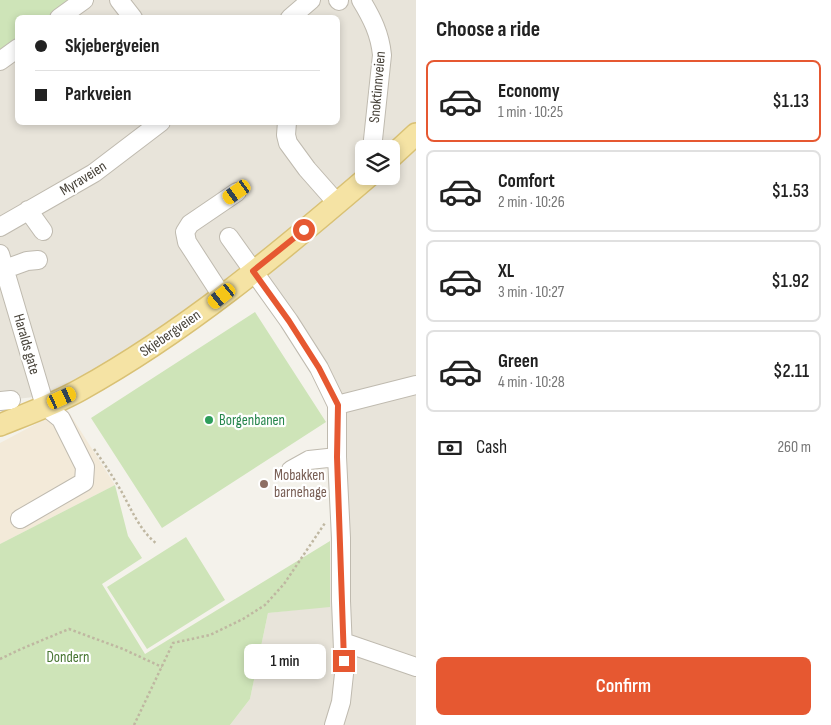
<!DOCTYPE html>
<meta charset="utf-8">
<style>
:root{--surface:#fff;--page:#f2f2f2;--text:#222;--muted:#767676;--line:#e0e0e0;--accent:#e65831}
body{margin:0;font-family:"Sofia Sans Condensed",sans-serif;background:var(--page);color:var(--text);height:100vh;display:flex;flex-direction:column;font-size:19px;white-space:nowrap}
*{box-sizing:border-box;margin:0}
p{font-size:16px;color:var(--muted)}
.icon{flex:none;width:28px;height:28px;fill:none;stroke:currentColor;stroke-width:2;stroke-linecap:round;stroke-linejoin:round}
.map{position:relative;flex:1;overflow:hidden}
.sheet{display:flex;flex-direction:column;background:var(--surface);width:415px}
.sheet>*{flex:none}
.banner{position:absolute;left:15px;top:15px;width:325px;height:110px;border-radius:8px;box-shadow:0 2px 8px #0003;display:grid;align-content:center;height:110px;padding:0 20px;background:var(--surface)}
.buttons{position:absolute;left:355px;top:140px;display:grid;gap:10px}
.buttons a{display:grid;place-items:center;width:45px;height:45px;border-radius:8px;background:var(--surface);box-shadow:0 2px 8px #0003;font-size:25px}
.end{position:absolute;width:22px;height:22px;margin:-11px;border:6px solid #e65831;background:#fff;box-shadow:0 0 0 2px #fff}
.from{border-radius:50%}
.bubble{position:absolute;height:35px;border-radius:8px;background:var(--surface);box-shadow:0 2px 8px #0003;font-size:16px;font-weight:600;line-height:35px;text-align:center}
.car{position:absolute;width:15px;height:30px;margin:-15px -8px;border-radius:6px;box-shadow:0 0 4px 1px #0007;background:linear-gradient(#f5c518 24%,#345 0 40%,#f5c518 0 76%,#345 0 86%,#f5c518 0)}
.banner b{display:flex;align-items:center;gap:18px;height:48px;font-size:19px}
.banner b+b{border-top:1px solid var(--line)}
.banner i{width:12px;height:12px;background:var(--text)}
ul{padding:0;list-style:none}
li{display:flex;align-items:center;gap:15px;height:82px;margin:0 10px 8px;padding:0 10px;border:2px solid var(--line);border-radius:8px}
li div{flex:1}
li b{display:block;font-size:19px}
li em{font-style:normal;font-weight:600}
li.active{border-color:var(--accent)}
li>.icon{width:45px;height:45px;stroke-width:1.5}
h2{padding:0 20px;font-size:22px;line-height:60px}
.pay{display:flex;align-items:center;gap:12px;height:55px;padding:0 20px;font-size:19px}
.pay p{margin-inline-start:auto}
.cta{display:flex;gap:10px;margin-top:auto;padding:10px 20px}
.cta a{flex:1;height:58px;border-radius:8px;background:var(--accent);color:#fff;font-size:20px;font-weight:600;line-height:58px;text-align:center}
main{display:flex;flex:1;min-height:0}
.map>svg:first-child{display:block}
</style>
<main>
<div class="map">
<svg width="416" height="725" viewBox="0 0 416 725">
<rect width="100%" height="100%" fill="#f4f2eb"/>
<path fill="#e8e4da" d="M75 0H416V123L388 149H364V170L202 302 76 383 42 396 0 401V54L17 40 18 122H338V18L48 17Z
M416 150V725H230L250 699 268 613 330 606 332 411 290 335 263 298 270 274 385 176H391V171Z"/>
<path fill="#f3ead9" d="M66 408 115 485 0 544V443Z"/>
<path fill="#cee4b8" d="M0 0H75L48 17 18 18 17 40 0 54Z
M255 312 326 422 162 528 91 418Z
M115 485 128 536 142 558 102 584 145 654 330 541V607L268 613 250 699 230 725H0V544Z
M186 537 225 600 147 649 107 587Z"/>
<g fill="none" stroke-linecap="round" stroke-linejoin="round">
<defs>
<path id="minor" d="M119 0 133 18
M338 0 339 1
M361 0C372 18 380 34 382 55L372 149
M59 18 84 0
M290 18 311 0
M0 61 18 48
M287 122 286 135 288 143 307 169 337 203
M28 210 43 231
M0 227 94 173 161 122
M229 237 289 321 319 368 337 405V457L341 538V601L344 674 341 702 334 725
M0 254 45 406 61 419 85 467 84 482 20 519
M5 269 27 261 38 260
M222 296 187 242 185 232 190 224 237 192
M0 401 11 400
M337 405 416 385
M291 470 309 460 337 457
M343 642 416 667"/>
<path id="major" d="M391 157 416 134
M0 425C27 414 55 404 80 390 185 332 278 254 369 176"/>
</defs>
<use href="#minor" stroke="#bfbaaf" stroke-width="20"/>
<use href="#major" stroke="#d9c174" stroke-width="24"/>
<path stroke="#bfb7a1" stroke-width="2.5" stroke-dasharray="2.5 2.5" stroke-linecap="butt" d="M94 449C103 462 112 475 120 489 131 508 139 530 157 544
M0 659 21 649 69 629 123 649 162 667
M134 725 173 643 210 635 243 619 265 605 284 584 325 523"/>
<use href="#minor" stroke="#fff" stroke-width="18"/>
<use href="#major" stroke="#f5e3a4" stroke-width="21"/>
</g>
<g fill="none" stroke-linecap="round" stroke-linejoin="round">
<path stroke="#e65831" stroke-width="6" d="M304 230 253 271 289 321 319 368 338 405 337 457 344 661"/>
</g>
<circle fill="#2e9e5b" stroke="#fff" stroke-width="2" cx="209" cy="420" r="5"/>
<circle fill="#8d6e63" stroke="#fff" stroke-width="2" cx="264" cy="484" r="5"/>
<g text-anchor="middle" stroke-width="4.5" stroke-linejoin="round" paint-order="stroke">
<g font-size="15" fill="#48433a" stroke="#fff">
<text transform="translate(377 87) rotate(-85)" y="5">Snoktinnveien</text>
<text transform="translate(83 178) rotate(-32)" y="5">Myraveien</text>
<text transform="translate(170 333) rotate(-35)" y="5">Skjebergveien</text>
<text transform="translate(27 344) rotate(74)" y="5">Haralds gate</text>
</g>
<g font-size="15" fill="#27864d" stroke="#fff" text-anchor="start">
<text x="219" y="425">Borgenbanen</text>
</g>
<g font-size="15" fill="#785e54" stroke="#fff" text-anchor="start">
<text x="274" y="480">Mobakken<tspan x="274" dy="17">barnehage</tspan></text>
</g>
<g font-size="15" fill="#477532" stroke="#fff">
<text x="68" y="662">Dondern</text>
</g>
</g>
</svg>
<div class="buttons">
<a><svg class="icon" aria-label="layers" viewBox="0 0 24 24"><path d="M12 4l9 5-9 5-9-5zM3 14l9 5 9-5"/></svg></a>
</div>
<i class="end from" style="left:304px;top:230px"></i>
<i class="end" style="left:344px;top:661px"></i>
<div class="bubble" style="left:244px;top:644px;width:82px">1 min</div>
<i class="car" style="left:237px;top:192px;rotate:235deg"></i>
<i class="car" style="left:222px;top:296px;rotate:231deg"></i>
<i class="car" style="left:62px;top:398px;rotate:65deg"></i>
<div class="banner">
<b><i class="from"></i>Skjebergveien</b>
<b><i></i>Parkveien</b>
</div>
</div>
<section class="sheet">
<h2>Choose a ride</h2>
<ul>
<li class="active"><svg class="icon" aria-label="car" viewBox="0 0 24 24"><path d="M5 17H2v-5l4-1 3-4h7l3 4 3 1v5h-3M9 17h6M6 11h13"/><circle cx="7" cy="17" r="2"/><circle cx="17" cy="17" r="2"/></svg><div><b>Economy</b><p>1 min · 10:25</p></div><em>$1.13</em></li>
<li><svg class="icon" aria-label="car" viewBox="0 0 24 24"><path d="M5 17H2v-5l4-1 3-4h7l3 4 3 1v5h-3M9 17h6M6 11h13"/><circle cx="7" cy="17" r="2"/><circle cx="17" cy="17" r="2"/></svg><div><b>Comfort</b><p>2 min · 10:26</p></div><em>$1.53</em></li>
<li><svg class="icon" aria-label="car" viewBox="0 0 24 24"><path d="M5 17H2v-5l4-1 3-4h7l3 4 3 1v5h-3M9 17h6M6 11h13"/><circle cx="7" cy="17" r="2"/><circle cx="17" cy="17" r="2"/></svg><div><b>XL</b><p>3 min · 10:27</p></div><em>$1.92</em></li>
<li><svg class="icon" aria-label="car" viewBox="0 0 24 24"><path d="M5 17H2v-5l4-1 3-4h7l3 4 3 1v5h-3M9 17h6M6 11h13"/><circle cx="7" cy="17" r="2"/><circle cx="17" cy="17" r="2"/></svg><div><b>Green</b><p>4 min · 10:28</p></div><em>$2.11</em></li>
</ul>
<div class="pay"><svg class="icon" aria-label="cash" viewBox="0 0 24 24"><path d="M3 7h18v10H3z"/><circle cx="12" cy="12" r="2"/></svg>Cash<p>260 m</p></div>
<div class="cta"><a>Confirm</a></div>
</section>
</main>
